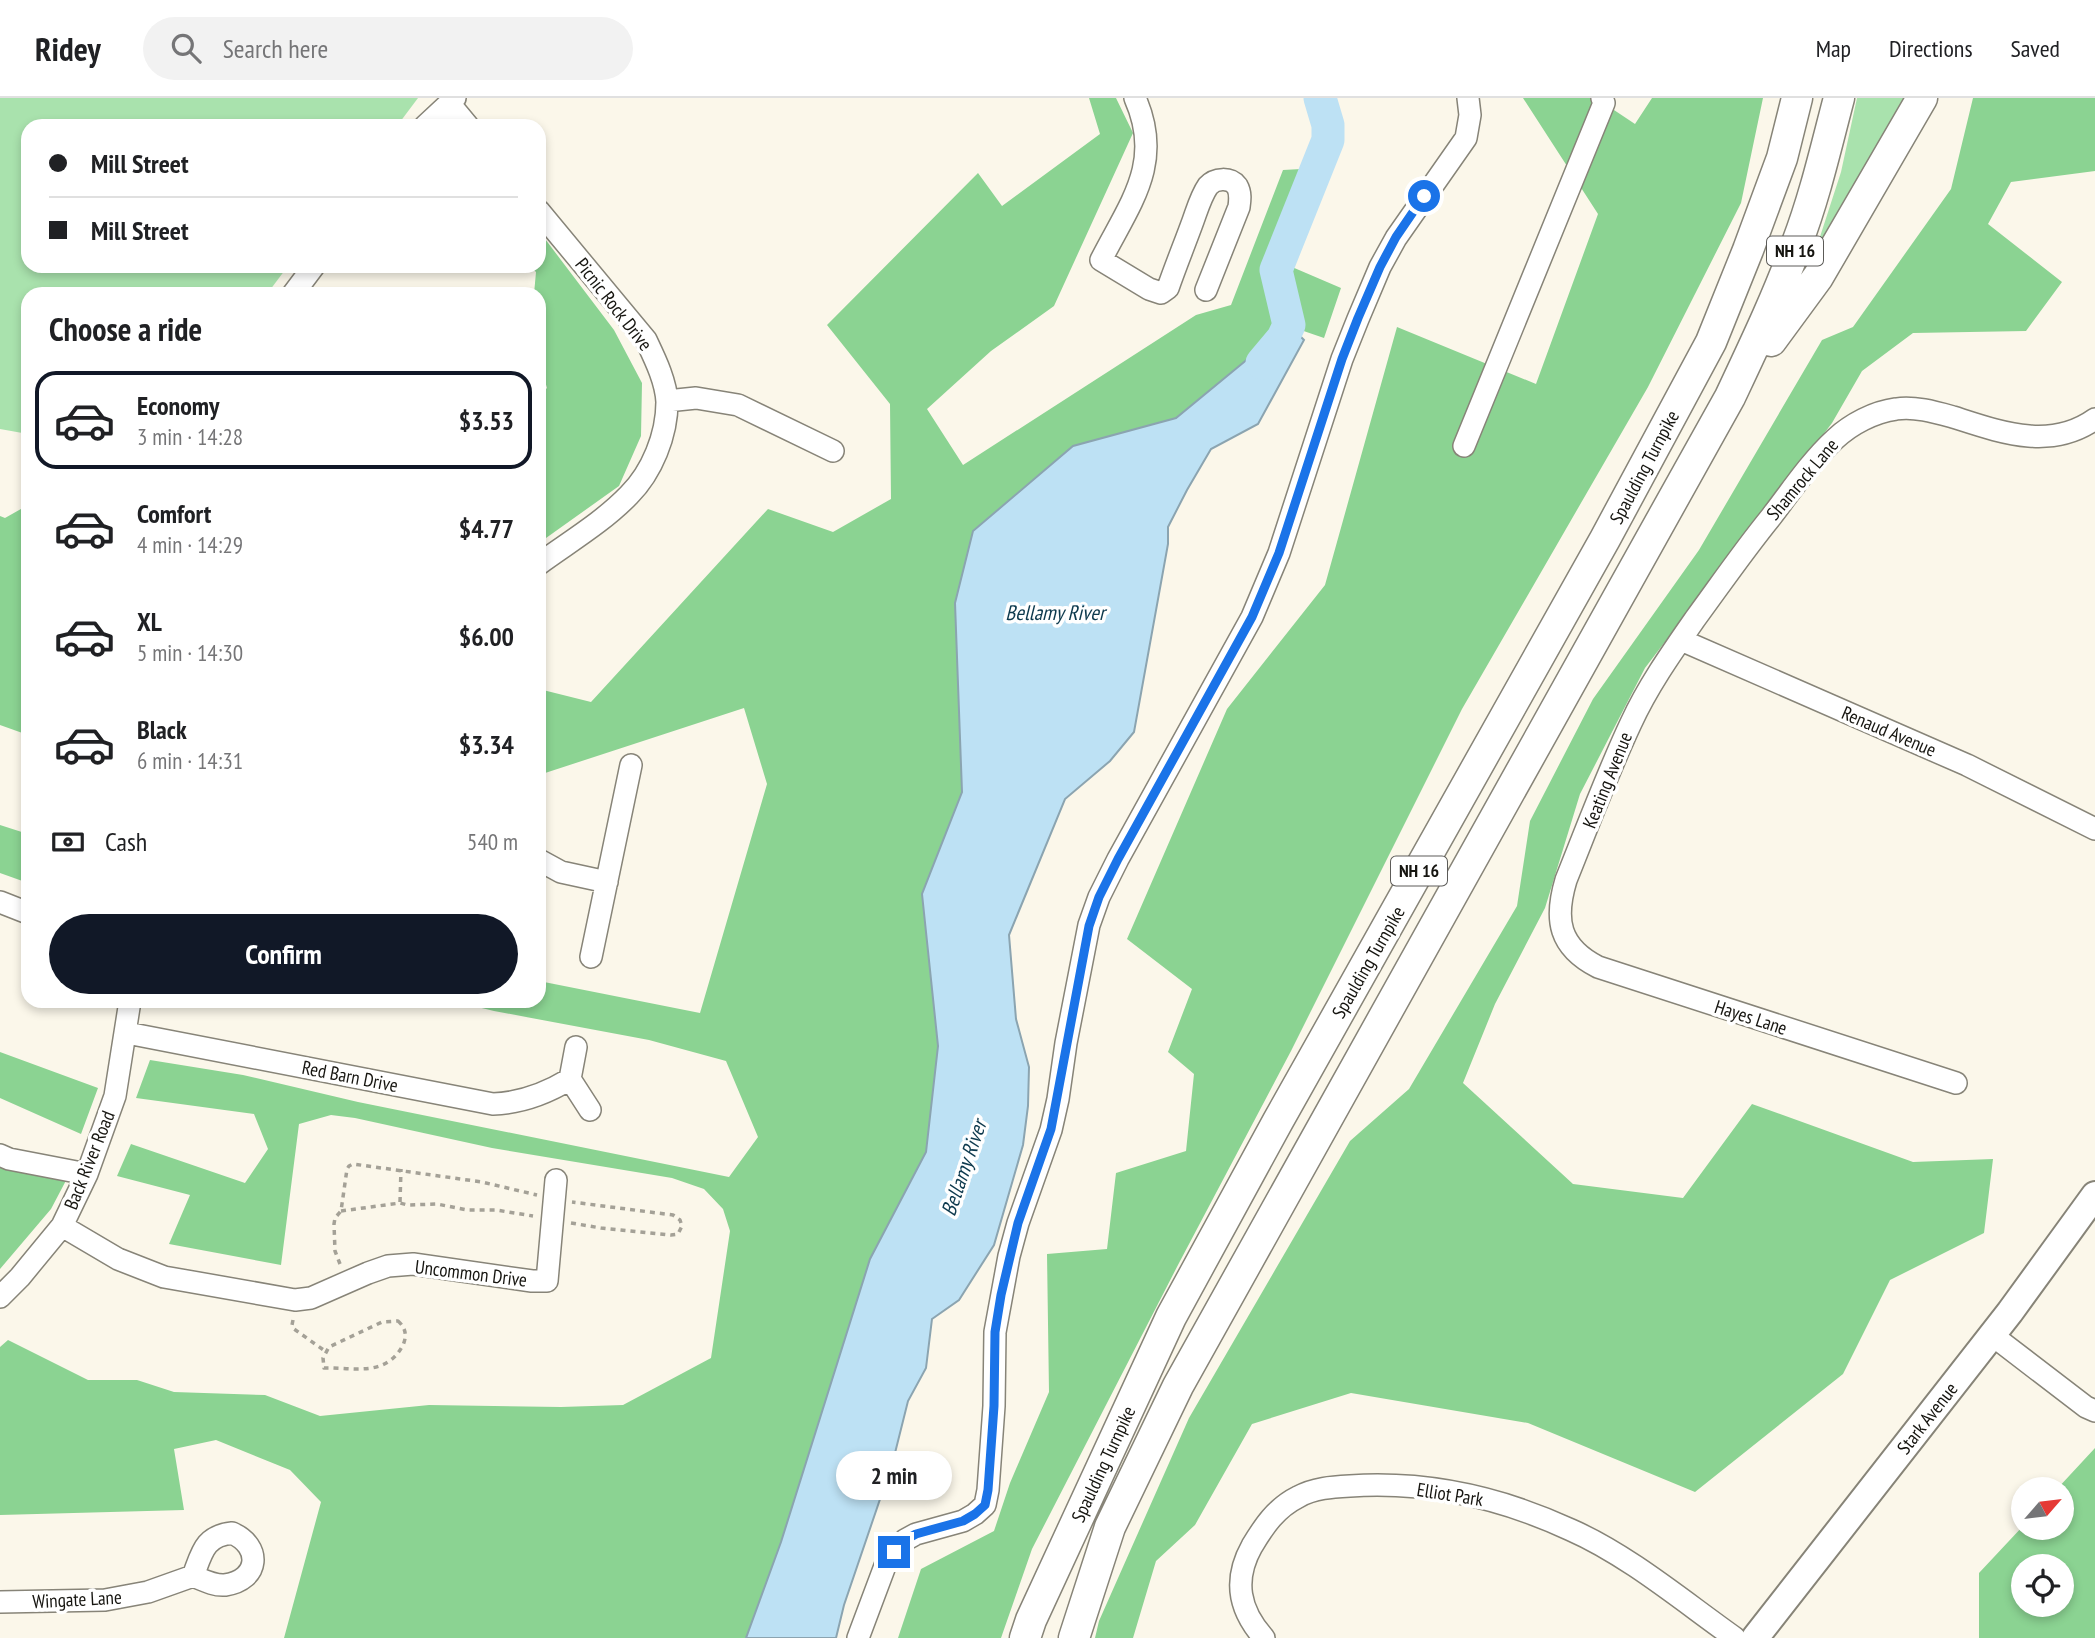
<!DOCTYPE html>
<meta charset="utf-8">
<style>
:root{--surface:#fff;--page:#f2f2f2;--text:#202124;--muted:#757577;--line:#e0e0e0;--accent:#111827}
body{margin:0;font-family:"PT Sans Narrow",sans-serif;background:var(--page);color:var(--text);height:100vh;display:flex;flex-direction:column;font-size:26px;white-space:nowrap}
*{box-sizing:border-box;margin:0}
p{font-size:23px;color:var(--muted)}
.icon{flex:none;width:38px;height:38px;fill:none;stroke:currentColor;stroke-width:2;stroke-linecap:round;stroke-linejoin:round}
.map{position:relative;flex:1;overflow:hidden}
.side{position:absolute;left:21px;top:189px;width:525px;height:721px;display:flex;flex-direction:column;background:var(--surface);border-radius:21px;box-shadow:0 4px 10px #0003}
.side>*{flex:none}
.banner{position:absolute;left:21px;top:21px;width:525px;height:154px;border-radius:21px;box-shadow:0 4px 10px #0003;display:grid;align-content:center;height:154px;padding:0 28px;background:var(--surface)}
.needle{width:46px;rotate:62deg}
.tools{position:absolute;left:2011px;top:1379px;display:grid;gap:14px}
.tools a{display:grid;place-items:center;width:63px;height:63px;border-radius:50%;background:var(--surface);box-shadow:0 4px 10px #0003;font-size:35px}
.end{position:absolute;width:32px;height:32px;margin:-16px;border:9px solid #1a73e8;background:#fff;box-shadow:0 0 0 4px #fff}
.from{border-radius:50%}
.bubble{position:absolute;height:49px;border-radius:24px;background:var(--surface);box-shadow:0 4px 10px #0003;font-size:23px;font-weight:600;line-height:49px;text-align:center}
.banner b{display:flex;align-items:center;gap:24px;height:66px;font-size:26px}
.banner b+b{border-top:2px solid var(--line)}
.banner i{width:18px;height:18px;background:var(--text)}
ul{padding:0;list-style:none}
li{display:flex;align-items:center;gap:21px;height:98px;margin:0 14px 10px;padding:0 14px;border:4px solid transparent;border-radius:21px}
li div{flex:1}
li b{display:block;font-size:26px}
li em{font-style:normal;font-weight:600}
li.current{border-color:var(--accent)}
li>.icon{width:63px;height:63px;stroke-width:1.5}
h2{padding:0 28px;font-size:32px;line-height:84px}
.pay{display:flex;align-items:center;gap:18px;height:77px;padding:0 28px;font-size:26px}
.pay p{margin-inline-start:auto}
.primary-button{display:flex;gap:14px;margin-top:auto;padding:14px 28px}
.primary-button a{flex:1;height:80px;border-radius:42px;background:var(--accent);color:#fff;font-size:28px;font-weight:600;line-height:80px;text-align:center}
header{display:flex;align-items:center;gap:42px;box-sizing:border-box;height:98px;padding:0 35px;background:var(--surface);border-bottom:2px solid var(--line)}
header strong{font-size:33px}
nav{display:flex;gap:38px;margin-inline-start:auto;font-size:24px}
.search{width:490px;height:63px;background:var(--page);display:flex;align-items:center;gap:18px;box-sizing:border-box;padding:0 24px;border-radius:38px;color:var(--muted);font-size:26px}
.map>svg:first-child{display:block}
</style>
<header>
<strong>Ridey</strong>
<div class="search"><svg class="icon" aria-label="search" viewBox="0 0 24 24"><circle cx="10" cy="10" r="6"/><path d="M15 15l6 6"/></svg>Search here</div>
<nav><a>Map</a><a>Directions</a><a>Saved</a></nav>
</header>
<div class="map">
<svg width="2095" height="1540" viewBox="0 0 2095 1540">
<rect width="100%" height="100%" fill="#fbf7ea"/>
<path fill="#a9e2ad" d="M0 0H418L397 28H28V168H288L267 196H28V336L0 331Z
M1857 0H1911L1824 151 1817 148 1841 74Z"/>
<path fill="#8bd392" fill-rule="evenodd" d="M1089 0H1116L1133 35 1054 208 991 253 927 311 963 367 1196 217 1231 207 1283 72 1319 70 1278 163 1341 190 1324 240 1289 228 1176 320 1073 348 955 505 962 694 922 796 938 948 926 1054 870 1161 781 1444 746 1540H284L321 1404 290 1372 216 1342 174 1351 184 1412 0 1417V1249L8 1242 88 1282H137L174 1294 265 1297 320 1318 429 1307 561 1309 623 1307 711 1260 730 1133 723 1111 704 1091 672 1080 492 1050 355 1020 331 1017 299 1026 281 1167 169 1146 190 1097 117 1078 131 1046 245 1085 268 1051 254 1016 136 1000 150 962 243 977 358 1004 729 1079 758 1039 726 963 649 942 494 913 453 903H539V883L700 915 767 686 744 610 539 677V591L591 604 768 411 833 434 891 401 890 306 827 227 978 75 1002 108 1100 36Z
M1523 0H1596L1635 26 1652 0H1763L1741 105 1648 289 1462 611 1291 953 1179 1165 1032 1451 1001 1540H898L921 1471 994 1433 1010 1385 1049 1294 1047 1156 1107 1151 1116 1075 1186 1053 1194 976 1168 954 1192 891 1127 841 1227 611 1325 487 1397 229 1536 286 1598 116Z
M1973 0H2095V73L2011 84 1988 126 2062 184 2026 233 1913 235 1862 273 1832 325 1645 570 1580 696 1545 810 1495 906 1463 985 1573 1086 1683 1100 1752 1006 1913 1064 1993 1061 1984 1135 1890 1182 1843 1276 1695 1394 1528 1325 1351 1295 1252 1326 1195 1427 1156 1463 1133 1540H1095L1099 1523 1189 1320 1350 1043 1409 991 1517 808 1530 723 1593 601 1699 452 1822 242 1853 229 1951 91Z
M539 133 614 232 642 285 641 338 619 388 539 445V298L547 290 539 263V196H534L536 174 530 168H539Z
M28 407V637L0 627V418L5 420Z
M0 727 28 736V785L0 775Z
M0 954 98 990 81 1036 0 1000Z
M0 1045 71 1073 51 1111 0 1171Z
M2095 1350V1540H1979V1475L2023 1428V1430H2062V1391H2057ZM2023 1468H2062V1507H2023Z"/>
<path fill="#bde1f4" stroke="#8ba4b0" stroke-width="2" d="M1289 227 1304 242 1258 326 1211 351 1187 392 1168 429V446L1134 634 1110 663 1065 701 1009 837 1016 921 1029 969 1028 1008 1023 1047 994 1147 959 1202 932 1221 926 1270 908 1303 893 1363 844 1507 836 1540H746L781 1444 870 1161 926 1054 938 948 922 796 962 694 955 505 973 433 1073 348 1176 320Z"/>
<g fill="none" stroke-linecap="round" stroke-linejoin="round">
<path stroke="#bde1f4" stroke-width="33" d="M1262 265 1283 240 1289 227 1276 172 1328 42V27L1320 0"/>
<defs>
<path id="minor" d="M1135 0C1164 65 1130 105 1101 162L1149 191 1161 195 1168 190C1176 167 1185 145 1193 123 1197 112 1201 98 1208 88 1215 80 1230 79 1237 88 1241 95 1240 102 1239 109L1206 192
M449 5 468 28
M425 28 455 0
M539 113 646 242C655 261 666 283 667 304 667 337 652 374 629 397 603 424 569 444 539 466
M293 196 314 168
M667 303 696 300 738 307 833 353
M1464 348 1604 5 1602 0
M1681 542 1967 667 2095 731
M539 762 561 774 607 784
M0 804 28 815
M591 859 631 667
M127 935 493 1006C521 1005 547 995 570 981L576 949
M570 981 590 1012
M1956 985 1598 869C1559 849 1554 822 1566 782 1587 730 1607 676 1631 625 1648 588 1672 554 1695 521 1720 487 1744 452 1771 419 1791 393 1810 364 1835 341 1851 326 1874 314 1896 311 1914 308 1935 314 1953 319 2000 334 2050 353 2095 321
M0 1057 9 1061 87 1076
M62 1128 118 1161 164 1179 295 1202 311 1200 368 1175 388 1168 413 1166 532 1183H547L556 1082
M0 1199 20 1179 62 1128 87 1076 115 998 130 903
M1992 1237 2086 1309 2095 1313
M232 1435C262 1448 260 1482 225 1487 214 1488 203 1482 193 1478 202 1455 204 1438 232 1435Z
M0 1504 105 1502 148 1494 193 1478
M858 1540 885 1468 894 1454 905 1442 916 1436 963 1423 975 1416 985 1407 988 1392 994 1308 995 1234 1009 1158 1018 1125 1051 1032 1058 1001 1066 945 1089 827 1099 799 1118 761 1252 519 1279 455 1342 261 1358 221 1380 169 1396 140 1466 40 1470 17 1468 0
M1264 1540C1239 1512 1233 1482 1252 1448 1264 1428 1276 1410 1298 1399 1314 1390 1332 1389 1350 1388 1426 1383 1502 1400 1571 1432 1628 1457 1684 1504 1735 1540"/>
<path id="major" d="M1755 1540 2010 1214 2095 1097"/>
<path id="highway" d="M1771 243 1818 179 1922 0
M1025 1540 1031 1522 1171 1219 1278 1023 1605 441 1711 244 1748 152 1782 60 1797 0
M1074 1540 1110 1429 1178 1288 1730 299C1754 248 1778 198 1797 145 1815 98 1826 49 1839 0"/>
</defs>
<use href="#minor" stroke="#878478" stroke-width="24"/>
<use href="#major" stroke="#878478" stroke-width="30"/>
<use href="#highway" stroke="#878478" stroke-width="33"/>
<path stroke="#a4a197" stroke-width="3.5" stroke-dasharray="5 5" stroke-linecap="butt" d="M539 64V74
M400 1104 401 1071
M341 1113 400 1105 408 1107 437 1106 467 1112H496L533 1118
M571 1125 601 1130 671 1137 678 1136 682 1128 680 1122 673 1117 572 1104
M340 1166 335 1153 334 1126 335 1120 341 1113 347 1071 349 1068 353 1066 482 1084 537 1097
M293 1222 292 1227 294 1231 325 1253
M398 1223C406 1230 407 1238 403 1247 386 1280 352 1269 324 1270L323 1260 329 1249 382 1224Z"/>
<use href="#minor" stroke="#fff" stroke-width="21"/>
<use href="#major" stroke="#fff" stroke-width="26"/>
<use href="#highway" stroke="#fff" stroke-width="30"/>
</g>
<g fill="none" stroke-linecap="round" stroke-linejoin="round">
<path stroke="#1a73e8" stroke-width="9" d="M894 1454 905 1442 916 1436 963 1423 975 1416 985 1407 988 1392 994 1308 995 1234 1001 1197 1018 1125 1051 1031 1089 828 1099 799 1118 761 1252 519 1279 455 1342 261 1358 220 1380 169 1396 139 1424 98"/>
</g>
<g text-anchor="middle" stroke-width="7" stroke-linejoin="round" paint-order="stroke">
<g fill="#fff" stroke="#5c5b58" stroke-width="2">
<rect x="1767" y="138.5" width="56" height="29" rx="5"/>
<rect x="1391" y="758.5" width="56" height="29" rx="5"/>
</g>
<g font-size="18" font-weight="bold" fill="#161510">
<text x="1795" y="159">NH 16</text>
<text x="1419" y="779">NH 16</text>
</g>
<g font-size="19" fill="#161510" stroke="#fff">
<text transform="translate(614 206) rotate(52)" y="7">Picnic Rock Drive</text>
<text transform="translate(1644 369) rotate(-62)" y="7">Spaulding Turnpike</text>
<text transform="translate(1802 381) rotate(-50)" y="7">Shamrock Lane</text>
<text transform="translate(1889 633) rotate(23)" y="7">Renaud Avenue</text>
<text transform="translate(1607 682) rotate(-68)" y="7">Keating Avenue</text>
<text transform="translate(1368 864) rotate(-60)" y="7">Spaulding Turnpike</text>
<text transform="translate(1751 919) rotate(18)" y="7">Hayes Lane</text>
<text transform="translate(350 978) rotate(11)" y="7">Red Barn Drive</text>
<text transform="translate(89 1062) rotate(-68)" y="7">Back River Road</text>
<text transform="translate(471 1175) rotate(7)" y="7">Uncommon Drive</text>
<text transform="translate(1927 1320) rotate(-52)" y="7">Stark Avenue</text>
<text transform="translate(1103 1366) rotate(-65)" y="7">Spaulding Turnpike</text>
<text transform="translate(1450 1396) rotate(9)" y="7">Elliot Park</text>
<text transform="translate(77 1501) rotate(-3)" y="7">Wingate Lane</text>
</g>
<g font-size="21" font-style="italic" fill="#0e3a4e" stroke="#fff">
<text x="1055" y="522">Bellamy River</text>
<text transform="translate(964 1070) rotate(-71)" y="7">Bellamy River</text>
</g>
</g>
</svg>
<div class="tools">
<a><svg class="needle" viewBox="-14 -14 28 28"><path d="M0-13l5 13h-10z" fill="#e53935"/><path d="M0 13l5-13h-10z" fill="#757577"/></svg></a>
<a><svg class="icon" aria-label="locate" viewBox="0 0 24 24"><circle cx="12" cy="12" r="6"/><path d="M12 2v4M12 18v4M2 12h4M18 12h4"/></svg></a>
</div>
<i class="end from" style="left:1424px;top:98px"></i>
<i class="end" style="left:894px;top:1454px"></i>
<div class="bubble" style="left:836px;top:1353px;width:116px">2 min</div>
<div class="banner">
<b><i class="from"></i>Mill Street</b>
<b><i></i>Mill Street</b>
</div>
<section class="side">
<h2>Choose a ride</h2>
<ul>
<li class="current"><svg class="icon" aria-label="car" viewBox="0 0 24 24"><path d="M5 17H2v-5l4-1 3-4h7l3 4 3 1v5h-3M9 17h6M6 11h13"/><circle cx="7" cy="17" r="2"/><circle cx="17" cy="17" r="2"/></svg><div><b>Economy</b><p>3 min · 14:28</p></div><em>$3.53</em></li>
<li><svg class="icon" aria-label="car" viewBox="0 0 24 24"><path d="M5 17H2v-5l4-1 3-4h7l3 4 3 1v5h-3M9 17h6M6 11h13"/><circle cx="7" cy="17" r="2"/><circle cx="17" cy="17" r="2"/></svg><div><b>Comfort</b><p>4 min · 14:29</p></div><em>$4.77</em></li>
<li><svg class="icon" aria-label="car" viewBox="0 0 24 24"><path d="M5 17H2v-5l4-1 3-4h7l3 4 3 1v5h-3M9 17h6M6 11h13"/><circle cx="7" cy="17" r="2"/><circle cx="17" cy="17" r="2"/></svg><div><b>XL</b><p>5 min · 14:30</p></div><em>$6.00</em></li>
<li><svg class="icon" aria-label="car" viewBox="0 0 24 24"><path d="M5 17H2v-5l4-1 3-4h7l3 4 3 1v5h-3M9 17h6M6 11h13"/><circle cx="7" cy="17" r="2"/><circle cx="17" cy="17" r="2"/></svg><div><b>Black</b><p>6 min · 14:31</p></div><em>$3.34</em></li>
</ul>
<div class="pay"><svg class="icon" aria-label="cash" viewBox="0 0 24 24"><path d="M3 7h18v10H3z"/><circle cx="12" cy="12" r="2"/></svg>Cash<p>540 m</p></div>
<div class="primary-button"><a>Confirm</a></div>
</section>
</div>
